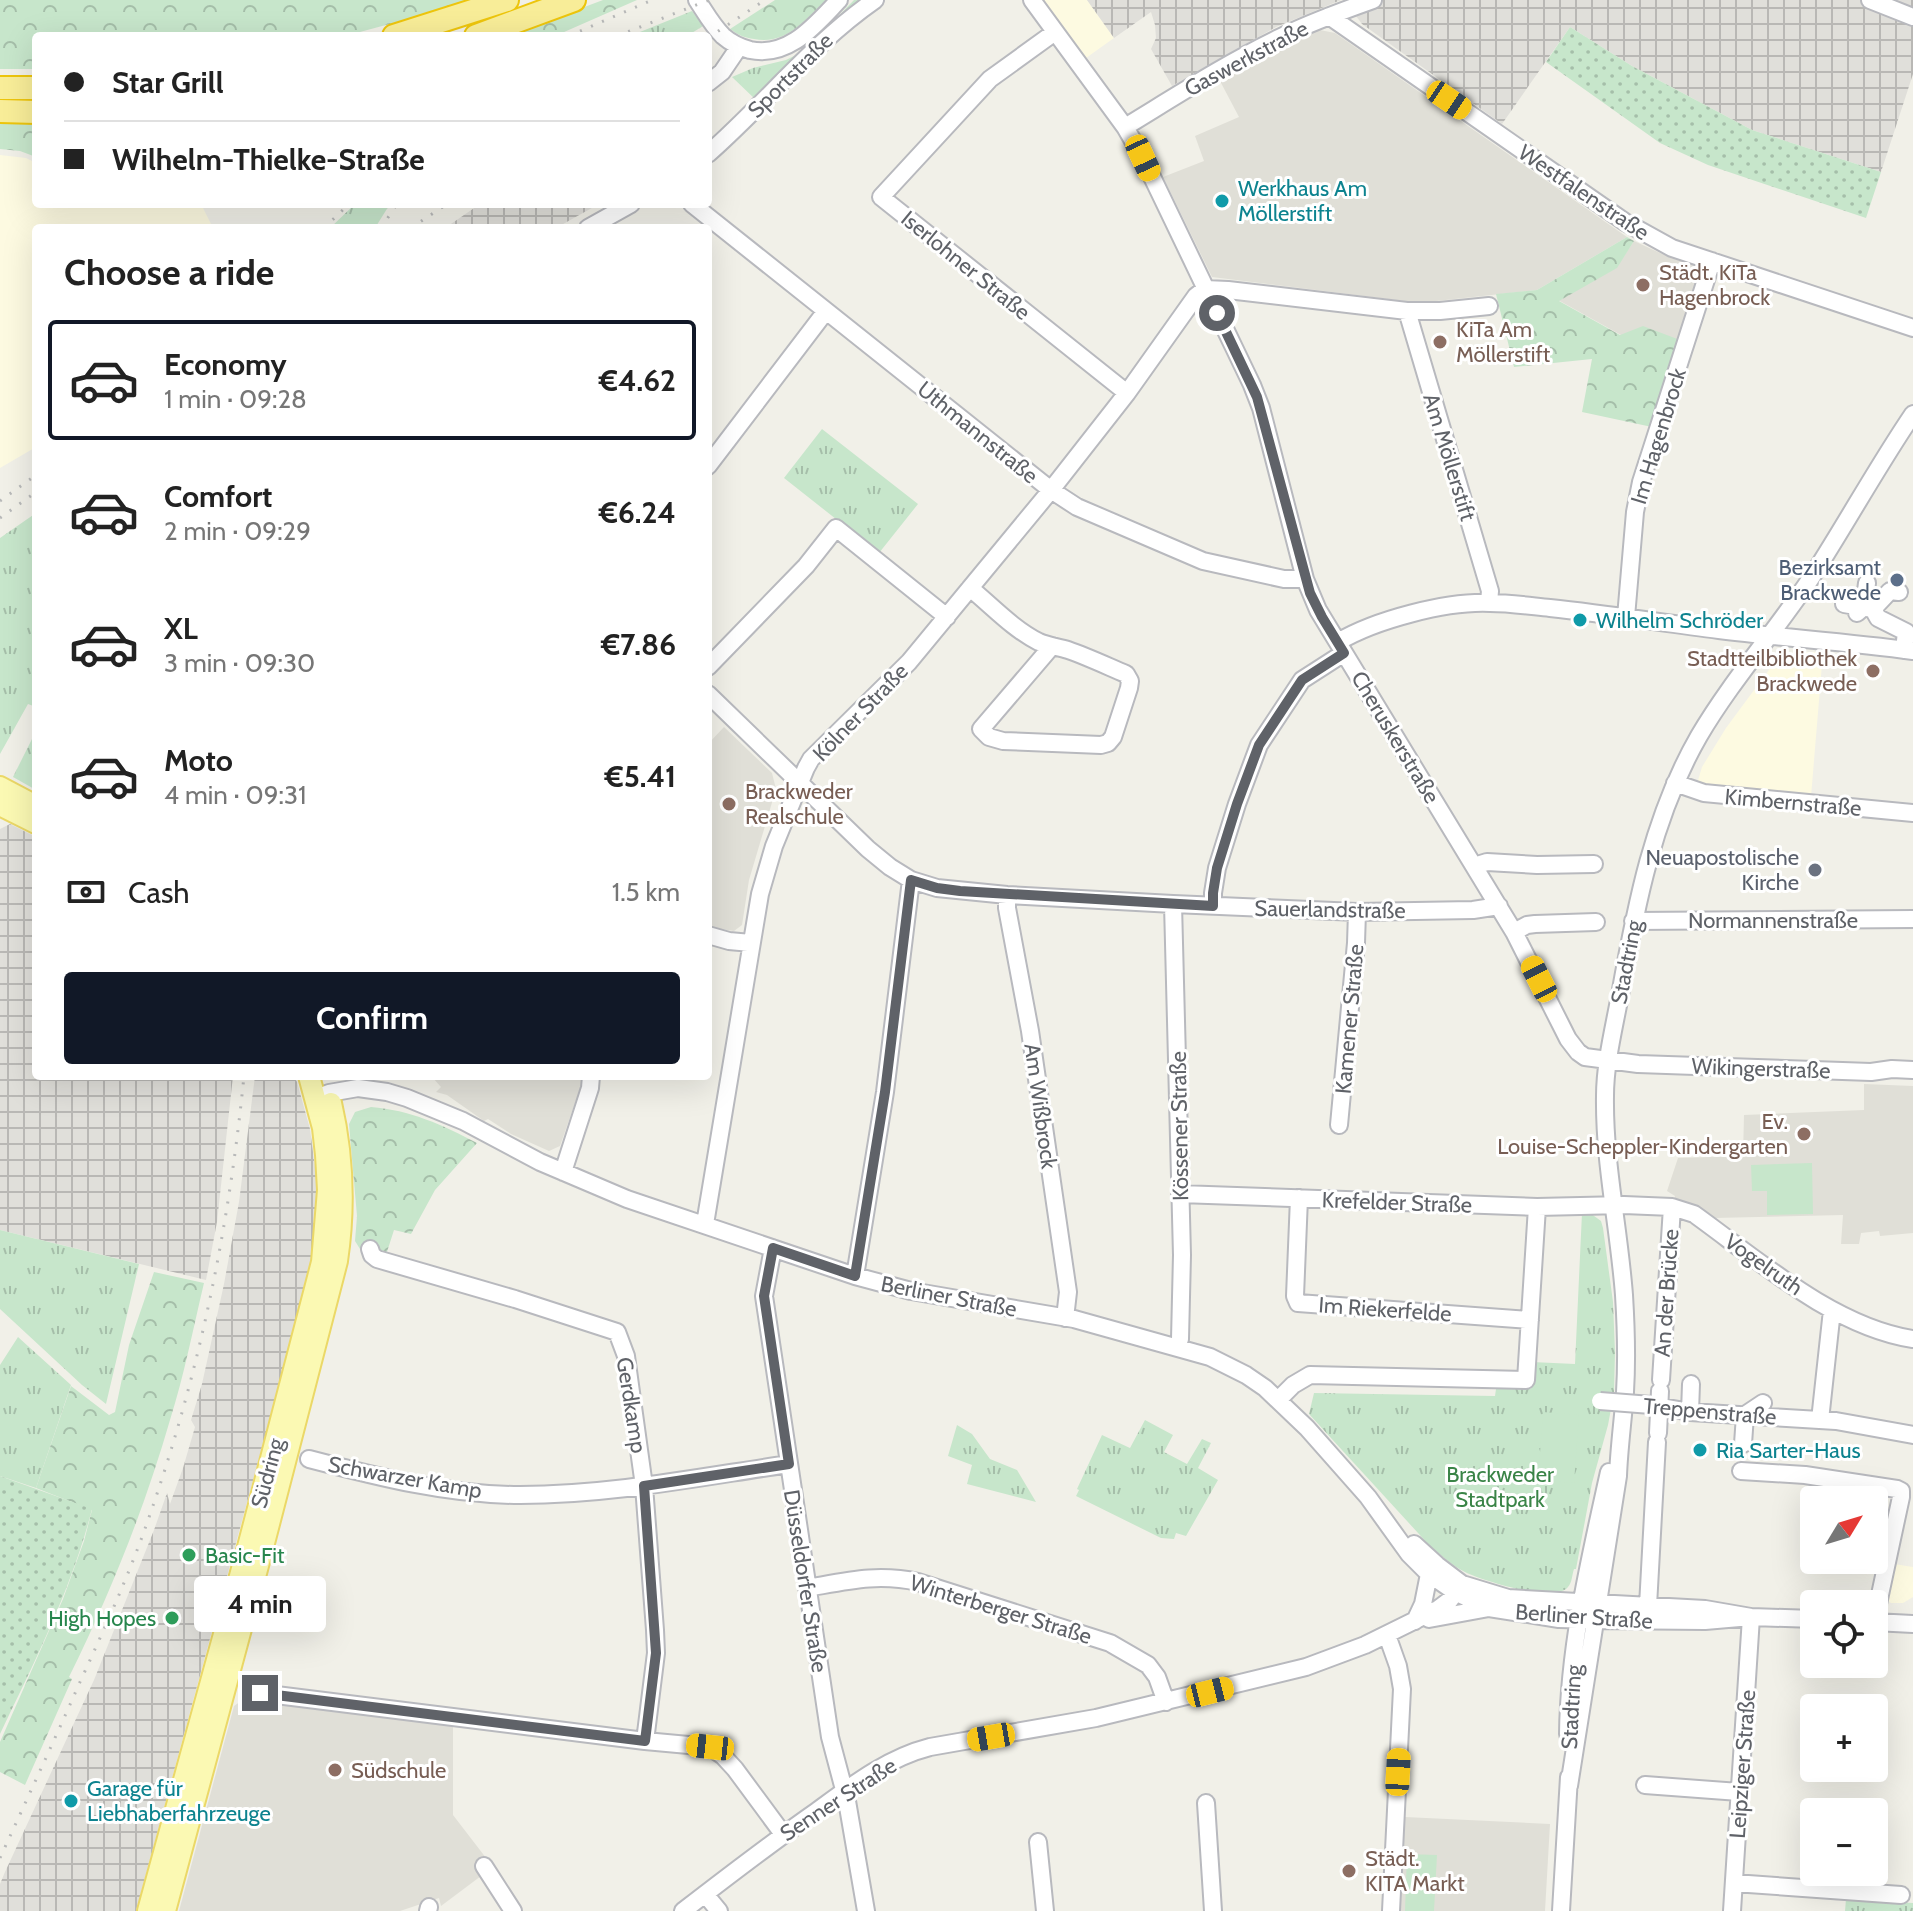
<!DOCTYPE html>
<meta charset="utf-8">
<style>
:root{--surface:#fff;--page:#f6f6f6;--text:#222;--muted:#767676;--line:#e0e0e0;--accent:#111827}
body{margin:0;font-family:Cabin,sans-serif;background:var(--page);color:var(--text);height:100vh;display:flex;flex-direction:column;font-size:30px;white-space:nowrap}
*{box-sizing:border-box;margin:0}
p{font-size:26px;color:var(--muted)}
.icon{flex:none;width:44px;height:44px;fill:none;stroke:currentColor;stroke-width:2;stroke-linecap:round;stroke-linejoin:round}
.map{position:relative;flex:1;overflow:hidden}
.drawer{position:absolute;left:32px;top:224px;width:680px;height:856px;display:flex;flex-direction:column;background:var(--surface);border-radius:8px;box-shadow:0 8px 32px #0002}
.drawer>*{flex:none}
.banner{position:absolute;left:32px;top:32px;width:680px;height:176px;border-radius:8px;box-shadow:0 8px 32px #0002;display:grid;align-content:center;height:176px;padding:0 32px;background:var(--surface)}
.needle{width:52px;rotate:52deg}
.buttons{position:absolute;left:1800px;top:1486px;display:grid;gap:16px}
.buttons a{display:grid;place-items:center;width:88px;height:88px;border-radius:8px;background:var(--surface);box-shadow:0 8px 32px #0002;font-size:40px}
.end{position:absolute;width:36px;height:36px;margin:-18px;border:10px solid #5f6268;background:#fff;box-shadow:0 0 0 4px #fff}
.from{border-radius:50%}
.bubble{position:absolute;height:56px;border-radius:8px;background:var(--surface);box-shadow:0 8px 32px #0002;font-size:26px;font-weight:700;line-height:56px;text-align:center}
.car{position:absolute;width:24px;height:48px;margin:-24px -12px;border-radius:10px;box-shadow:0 0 6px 2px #0007;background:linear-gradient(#f5c518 24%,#345 0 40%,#f5c518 0 76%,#345 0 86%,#f5c518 0)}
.banner b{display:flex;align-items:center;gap:28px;height:76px;font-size:30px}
.banner b+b{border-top:2px solid var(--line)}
.banner i{width:20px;height:20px;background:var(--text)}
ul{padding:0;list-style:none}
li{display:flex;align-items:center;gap:24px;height:120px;margin:0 16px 12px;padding:0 16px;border:4px solid transparent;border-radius:8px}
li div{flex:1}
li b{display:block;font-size:30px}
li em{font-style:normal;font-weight:700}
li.selected{border-color:var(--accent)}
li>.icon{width:72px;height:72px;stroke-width:1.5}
h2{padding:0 32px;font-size:36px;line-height:96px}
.pay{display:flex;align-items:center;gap:20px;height:88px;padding:0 32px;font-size:30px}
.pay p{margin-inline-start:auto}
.action{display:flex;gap:16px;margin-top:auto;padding:16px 32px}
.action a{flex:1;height:92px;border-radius:8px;background:var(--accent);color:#fff;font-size:32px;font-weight:700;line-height:92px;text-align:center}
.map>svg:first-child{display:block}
</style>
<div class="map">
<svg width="1913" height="1911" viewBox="0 0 1913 1911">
<defs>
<pattern id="industrial-grid" width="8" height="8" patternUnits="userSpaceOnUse" patternTransform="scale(2)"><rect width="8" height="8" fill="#e0dfda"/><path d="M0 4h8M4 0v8" fill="none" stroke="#b9b8b5"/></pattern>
<pattern id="grass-tufts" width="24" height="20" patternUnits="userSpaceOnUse" patternTransform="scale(2)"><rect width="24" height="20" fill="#c7e6cb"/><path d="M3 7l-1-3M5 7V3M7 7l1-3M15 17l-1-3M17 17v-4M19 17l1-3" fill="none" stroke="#a5bea9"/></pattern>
<pattern id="forest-crowns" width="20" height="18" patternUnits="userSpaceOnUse" patternTransform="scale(2)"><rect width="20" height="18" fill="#c7e6cb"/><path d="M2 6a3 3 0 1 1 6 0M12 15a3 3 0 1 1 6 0" fill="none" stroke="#a5bea9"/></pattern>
<pattern id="garden-dots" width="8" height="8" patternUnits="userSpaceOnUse" patternTransform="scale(2)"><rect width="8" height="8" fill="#c7e6cb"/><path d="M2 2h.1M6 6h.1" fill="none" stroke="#a5bea9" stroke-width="1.8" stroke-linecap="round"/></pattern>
</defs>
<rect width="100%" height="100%" fill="#f1f0e8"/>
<path fill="#fdfae1" d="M1044 0H1087L1114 38 1086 58Z
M0 155 26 158 36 163V204H201L213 228H36V447L0 468Z
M1803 652H1823L1811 797 1696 787 1702 767 1726 728 1777 659 1788 653Z
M1894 1564 1913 1567V1597L1903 1603H1891L1888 1601Z"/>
<path fill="url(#industrial-grid)" d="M1087 0H1341L1276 27 1172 86 1151 49 1156 38 1155 25 1151 12 1114 38Z
M1344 0H1913V74L1881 172 1752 130 1632 66 1570 27 1502 124 1362 24Z
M480 204H599L556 228H445Z
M10 824 36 837V1076H233L217 1222 206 1280 0 1230V829Z
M255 1076H294L297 1082 310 1129 316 1175V1220L313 1251 302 1300 136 1911H0V1884L5 1872 94 1680 154 1530 167 1493 170 1504 183 1468 195 1427 191 1420 202 1384 224 1284 239 1202Z"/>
<path fill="#e0dfd7" d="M1320 30 1335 33 1627 237 1537 290 1427 302H1412L1212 277 1163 177 1204 161 1195 136 1239 117 1220 81 1297 40 1314 31Z
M1634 241 1671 258 1706 269 1680 340 1621 335 1558 300 1616 268Z
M724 727 772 773 776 789 749 880 742 925 734 931 708 927V744Z
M583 1076 582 1083 560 1146 549 1151 511 1134 488 1119 484 1121 447 1095 436 1092 441 1087 432 1077Z
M1864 1084 1913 1086V1233L1880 1236 1879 1231 1861 1233 1859 1244H1841L1843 1215 1714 1218 1695 1207 1674 1201 1675 1196 1667 1191 1678 1158 1743 1156 1744 1115 1864 1110Z
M244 1699 453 1726V1815L493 1867 441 1906 439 1898 400 1911H179L234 1706Z
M1405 1817 1550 1824 1545 1911H1400Z"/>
<path fill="url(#grass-tufts)" d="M854 0H863L756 100 732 77 753 68 786 60 794 56 812 43Z
M692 11 703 26 687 36H630Z
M355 204H390L375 228H330Z
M822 429 918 504 879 553 784 478Z
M36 513V707L28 704 0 754V538Z
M36 731V790L13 777Z
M1582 1213H1590L1601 1221 1603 1228 1613 1302 1615 1352 1614 1393 1608 1425 1592 1483 1576 1569H1574C1572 1575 1572 1583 1568 1587 1555 1604 1481 1580 1465 1572 1451 1565 1441 1555 1429 1545L1309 1414 1314 1393 1495 1396 1496 1389H1531L1532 1362 1575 1364Z
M0 1230 139 1264 106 1404 82 1385 0 1309Z
M18 1337 71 1385 36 1488 0 1476V1365Z
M1145 1420 1173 1435 1164 1452 1187 1464 1202 1439 1211 1443 1198 1468 1218 1480 1186 1536 1176 1533 1174 1539 1161 1538 1076 1496 1079 1490 1077 1489 1102 1435 1130 1448Z
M957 1425 972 1434 990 1459 1017 1470 1036 1502 967 1484 972 1465 948 1456Z
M1846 1899 1913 1903V1911H1845Z"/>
<path fill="url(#forest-crowns)" d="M0 0H468L438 11 345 36H36V69H0Z
M603 0H637L555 36H507Z
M775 0H826C805 20 787 45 754 39 745 38 738 35 730 29Z
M0 121H36V157L20 151 0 149Z
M1627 237 1634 241 1617 268 1559 301 1620 335 1643 326 1680 340 1652 427 1582 412 1592 359 1514 367 1496 294 1537 290Z
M371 1107C410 1110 443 1125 477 1143L435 1190 411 1234 394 1230 386 1255 360 1249 355 1241 357 1216 349 1124 355 1112Z
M154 1272 204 1283C193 1329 184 1376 170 1420 144 1510 110 1594 69 1677L72 1679 25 1785 0 1772V1742L63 1599 84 1541 92 1510 36 1488 71 1386 109 1415 115 1412 129 1345Z"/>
<path fill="url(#garden-dots)" d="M1570 27 1632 66 1752 130 1881 172 1866 218 1708 165 1660 143 1546 62Z
M0 1476 92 1509C72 1588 35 1661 0 1734Z"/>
<path fill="#c7e6cb" d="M1812 1163 1813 1214 1767 1215V1191H1752L1751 1165Z
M1543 1412 1579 1415 1574 1483 1538 1480Z
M1407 1854 1437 1855 1434 1911H1405Z"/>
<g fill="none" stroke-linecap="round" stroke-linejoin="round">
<defs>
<path id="minor" d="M697 0C705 12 712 25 723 36 731 43 739 47 750 50 789 58 815 25 839 0
M1032 0 1125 127 1143 158 1252 385 1261 408 1305 579 1318 610 1514 932 1568 1039 1578 1052 1585 1057 1638 1064 1871 1072 1892 1069 1913 1070
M1870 0 1913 17
M1329 16 1625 222 1672 248 1913 328
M1055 32 990 79 881 197 1127 393
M708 83 722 72 739 47
M1125 127C1176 96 1227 63 1281 37 1311 22 1342 11 1373 0
M708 154C765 104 813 43 875 0
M692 204 1051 490 1077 507 1203 561 1284 579H1305
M588 228 631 204
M1205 289 1228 290 1407 311H1440L1489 306
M1407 311 1490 591 1489 602
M708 466 826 311
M970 588C992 606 1013 629 1039 642 1048 646 1059 647 1068 650 1088 657 1107 666 1126 674L1130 681 1129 688 1113 737 1108 743 1101 745 1003 741 989 737 981 729 1052 646
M1844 604 1873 609 1890 591 1899 592
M1873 609 1878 618 1906 632 1904 650
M1857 613 1864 607 1867 583
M1626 617 1635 512 1641 482 1712 261
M1338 642C1375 620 1446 601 1490 603 1510 603 1530 606 1550 608 1607 614 1663 623 1719 630 1784 638 1849 642 1913 651
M708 667 806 566 836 528 947 617
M708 694 868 849 890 867 911 880 937 888 1007 895 1173 904 1357 912 1473 910 1499 906
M1675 783 1704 793 1913 813
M1474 866 1487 862 1537 865 1594 864
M1007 895V908L1030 1031 1068 1292 1065 1318
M1173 904 1182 1255 1180 1339 1177 1347
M1213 906V893L1217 868 1237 804 1259 745 1302 680 1344 653
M1633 921 1913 919
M1514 932 1527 925 1535 924 1596 922
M708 935 729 941 751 943
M316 1098 329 1093 358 1088 387 1092 407 1098 463 1121 540 1162 627 1199 855 1276 911 1291 1074 1319 1210 1357 1246 1375 1265 1388 1307 1428 1368 1497 1409 1554 1429 1574 1455 1592 1489 1608 1559 1619 1596 1620 1705 1621 1751 1617
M1339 1125 1356 943 1357 912
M563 1172 590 1088 591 1076
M1180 1194 1537 1207 1624 1205 1672 1207 1694 1214C1758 1260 1834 1327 1913 1339
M1299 1198 1295 1296 1298 1303 1530 1320
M705 1224 760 894 774 846 806 768 811 759 909 662 1051 490 1127 393 1196 296 1205 289
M773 1248 764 1296 830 1737 847 1801 866 1911
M370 1249 372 1255 377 1259 515 1299 617 1332 626 1356 644 1486 655 1630 656 1653 645 1741
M855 1276 885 1092 911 880
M1661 1380 1672 1207
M1278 1400 1293 1385 1310 1375 1526 1380 1537 1207
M1651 1405 1690 1412 1836 1421 1913 1435
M1690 1412 1691 1384
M1820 1420 1832 1310
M1658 1433 1660 1391
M1743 1444 1745 1415 1763 1403
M309 1459C378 1477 448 1495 520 1495 610 1495 700 1477 789 1464
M1741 1471 1805 1475 1897 1489 1901 1491V1497L1878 1604 1877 1622
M1414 1544 1437 1565 1462 1584 1508 1598 1705 1609 1751 1617 1814 1619
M807 1588C847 1581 877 1573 918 1582L1110 1643 1148 1665 1157 1677 1166 1702
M1648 1606 1657 1442
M1429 1619 1489 1608
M1415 1621 1423 1604 1429 1574
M1874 1622 1913 1624
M1387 1635 1398 1666 1402 1689 1391 1911
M260 1693 645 1741 710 1747 723 1756 735 1769 783 1834
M1568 1734C1569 1645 1590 1558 1609 1472
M1645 1785 1739 1792
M1569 1786 1618 1476C1619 1448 1623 1420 1625 1392 1627 1360 1626 1327 1624 1295 1619 1228 1604 1163 1605 1096 1605 1063 1614 1028 1620 995 1636 905 1653 816 1699 736 1732 680 1775 632 1811 578 1846 524 1877 467 1913 414
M1206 1803 1213 1911
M1038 1842 1045 1911
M484 1866 513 1911
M1734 1883 1901 1895
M705 1894 719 1911
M428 1911 429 1907
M683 1911C727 1877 771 1843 817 1811 851 1786 887 1758 930 1747L1096 1718 1306 1667 1365 1645 1438 1609 1450 1600 1461 1585
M1561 1911 1569 1777
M1732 1911 1751 1617"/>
<path id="major" d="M0 787 36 806
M0 805 36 823
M148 1911 248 1547 322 1262 328 1190 326 1155 323 1128 309 1076
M165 1911 263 1547 337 1261C345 1207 343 1155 331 1103"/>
<path id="highway" d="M394 36 507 0
M476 36 574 0
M0 88H36
M0 111 36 112"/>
</defs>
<use href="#minor" stroke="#b8b9be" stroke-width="20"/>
<use href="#major" stroke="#ebd867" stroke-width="24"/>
<use href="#highway" stroke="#edc50c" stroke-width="26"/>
<use href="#minor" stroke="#fff" stroke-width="16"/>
<use href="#major" stroke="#fbf9b3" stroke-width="20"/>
<use href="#highway" stroke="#f8ed98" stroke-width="22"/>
<path stroke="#b8b9b9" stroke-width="3" stroke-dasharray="2 10" stroke-linecap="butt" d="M569 36 652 0
M617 36 709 0
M708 38 765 0
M324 228 349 204
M381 228 397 204
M411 228 447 204
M0 501 36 475
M0 518 36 492
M0 1858C27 1799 54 1741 80 1682 102 1634 124 1586 142 1537 197 1385 228 1236 244 1076"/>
<defs>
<path id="minor-bridge" d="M1600 1401 1651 1405"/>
</defs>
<use href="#minor-bridge" stroke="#b8b9be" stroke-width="20" stroke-linecap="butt"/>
<use href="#minor-bridge" stroke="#fff" stroke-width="16"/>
</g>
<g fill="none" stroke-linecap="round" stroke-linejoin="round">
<path stroke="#5f6268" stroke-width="10" d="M260 1693 645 1741 656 1653 644 1486 789 1464 764 1296 773 1248 855 1276 885 1092 911 880 937 888 960 891 1213 906V893L1217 868 1237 804 1259 745 1302 680 1344 653 1322 617 1310 593 1257 397 1217 313"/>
</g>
<g fill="#0f9aa8" stroke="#fff" stroke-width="3">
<circle cx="1222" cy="201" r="8"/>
<circle cx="1580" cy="620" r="8"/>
<circle cx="1700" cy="1450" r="8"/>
<circle cx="71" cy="1801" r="8"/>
</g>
<g fill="#8d6e63" stroke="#fff" stroke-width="3">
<circle cx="1643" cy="285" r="8"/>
<circle cx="1440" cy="342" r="8"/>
<circle cx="1873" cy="671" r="8"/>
<circle cx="729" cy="804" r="8"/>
<circle cx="1804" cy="1134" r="8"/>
<circle cx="335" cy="1770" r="8"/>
<circle cx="1349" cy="1871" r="8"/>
</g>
<circle fill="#5c6f8a" stroke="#fff" stroke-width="3" cx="1897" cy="580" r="8"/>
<circle fill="#6b7280" stroke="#fff" stroke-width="3" cx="1815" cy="870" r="8"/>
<g fill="#2e9e5b" stroke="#fff" stroke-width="3">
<circle cx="189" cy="1555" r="8"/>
<circle cx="172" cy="1618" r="8"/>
</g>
<g text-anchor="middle" stroke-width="6" stroke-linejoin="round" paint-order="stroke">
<g font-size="22" fill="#5f6268" stroke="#fff">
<text transform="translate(1246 58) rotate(-28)" y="8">Gaswerkstraße</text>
<text transform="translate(790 75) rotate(-45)" y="8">Sportstraße</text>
<text transform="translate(1584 192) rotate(34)" y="8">Westfalenstraße</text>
<text transform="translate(966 265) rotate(39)" y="8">Iserlohner Straße</text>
<text transform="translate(978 432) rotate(39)" y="8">Uthmannstraße</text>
<text transform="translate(1658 436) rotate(-73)" y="8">Im Hagenbrock</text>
<text transform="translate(1450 457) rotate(73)" y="8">Am Möllerstift</text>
<text transform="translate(860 712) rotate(-46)" y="8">Kölner Straße</text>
<text transform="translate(1396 737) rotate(59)" y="8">Cheruskerstraße</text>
<text transform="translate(1793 802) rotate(5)" y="8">Kimbernstraße</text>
<text transform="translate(1330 909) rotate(1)" y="8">Sauerlandstraße</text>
<text x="1773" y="928">Normannenstraße</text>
<text transform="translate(1626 962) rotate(-79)" y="8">Stadtring</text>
<text transform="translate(1349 1019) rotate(-85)" y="8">Kamener Straße</text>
<text transform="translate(1761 1068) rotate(2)" y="8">Wikingerstraße</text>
<text transform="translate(1041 1106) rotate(82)" y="8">Am Wißbrock</text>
<text transform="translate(1179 1126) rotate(-91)" y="8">Kössener Straße</text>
<text transform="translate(1397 1202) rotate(2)" y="8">Krefelder Straße</text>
<text transform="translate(1764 1264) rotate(35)" y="8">Vogelruth</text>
<text transform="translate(1666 1293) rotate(-86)" y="8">An der Brücke</text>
<text transform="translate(949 1296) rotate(11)" y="8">Berliner Straße</text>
<text transform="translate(1385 1309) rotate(4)" y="8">Im Riekerfelde</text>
<text transform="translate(632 1405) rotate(81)" y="8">Gerdkamp</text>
<text transform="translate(1710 1411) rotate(5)" y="8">Treppenstraße</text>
<text transform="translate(267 1473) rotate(-75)" y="8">Südring</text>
<text transform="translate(405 1477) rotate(10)" y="8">Schwarzer Kamp</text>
<text transform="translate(806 1581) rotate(81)" y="8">Düsseldorfer Straße</text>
<text transform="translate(1001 1609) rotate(17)" y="8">Winterberger Straße</text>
<text transform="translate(1584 1616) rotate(4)" y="8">Berliner Straße</text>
<text transform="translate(1571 1707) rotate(-87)" y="8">Stadtring</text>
<text transform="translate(1742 1764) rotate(-86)" y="8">Leipziger Straße</text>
<text transform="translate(838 1799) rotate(-33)" y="8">Senner Straße</text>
</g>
<g font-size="22" fill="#0d838f" stroke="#fff" text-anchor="start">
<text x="1238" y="196">Werkhaus Am<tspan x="1238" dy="25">Möllerstift</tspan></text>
<text x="1596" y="628">Wilhelm Schröder</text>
<text x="1716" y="1458">Ria Sarter-Haus</text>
<text x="87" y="1796">Garage für<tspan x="87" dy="25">Liebhaberfahrzeuge</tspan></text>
</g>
<g font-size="22" fill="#785e54" stroke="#fff" text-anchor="start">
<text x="1659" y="280">Städt. KiTa<tspan x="1659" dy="25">Hagenbrock</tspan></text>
<text x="1456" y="337">KiTa Am<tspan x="1456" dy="25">Möllerstift</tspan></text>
<text x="1857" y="666" text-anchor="end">Stadtteilbibliothek<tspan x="1857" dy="25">Brackwede</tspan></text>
<text x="745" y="799">Brackweder<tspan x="745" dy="25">Realschule</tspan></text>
<text x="1788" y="1129" text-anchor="end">Ev.<tspan x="1788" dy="25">Louise-Scheppler-Kindergarten</tspan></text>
<text x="351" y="1778">Südschule</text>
<text x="1365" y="1866">Städt.<tspan x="1365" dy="25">KITA Markt</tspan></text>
</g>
<g font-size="22" fill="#4e5e75" stroke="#fff" text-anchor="end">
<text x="1881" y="575">Bezirksamt<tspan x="1881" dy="25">Brackwede</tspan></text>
</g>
<g font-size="22" fill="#5b616d" stroke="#fff" text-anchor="end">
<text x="1799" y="865">Neuapostolische<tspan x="1799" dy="25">Kirche</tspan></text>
</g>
<g font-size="22" fill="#3a8447" stroke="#fff">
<text x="1500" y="1482">Brackweder<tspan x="1500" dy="25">Stadtpark</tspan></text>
</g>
<g font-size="22" fill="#27864d" stroke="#fff" text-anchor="start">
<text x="205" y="1563">Basic-Fit</text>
<text x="156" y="1626" text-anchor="end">High Hopes</text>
</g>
</g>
</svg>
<div class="buttons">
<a><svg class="needle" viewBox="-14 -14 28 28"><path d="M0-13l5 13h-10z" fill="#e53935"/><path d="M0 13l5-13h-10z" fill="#767676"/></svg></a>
<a><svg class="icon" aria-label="locate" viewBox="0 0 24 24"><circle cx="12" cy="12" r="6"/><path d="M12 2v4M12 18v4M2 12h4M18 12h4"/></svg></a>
<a>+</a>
<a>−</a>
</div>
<i class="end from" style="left:1217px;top:313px"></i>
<i class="end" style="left:260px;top:1693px"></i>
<div class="bubble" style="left:194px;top:1576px;width:132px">4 min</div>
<i class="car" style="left:1449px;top:100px;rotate:124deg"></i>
<i class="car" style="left:1143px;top:158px;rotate:155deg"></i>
<i class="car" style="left:1539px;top:979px;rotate:333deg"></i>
<i class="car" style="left:1210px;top:1692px;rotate:76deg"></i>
<i class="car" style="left:991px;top:1737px;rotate:260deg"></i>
<i class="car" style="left:710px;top:1747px;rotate:276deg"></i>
<i class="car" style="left:1398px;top:1772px;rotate:3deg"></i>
<div class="banner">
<b><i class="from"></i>Star Grill</b>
<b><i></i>Wilhelm-Thielke-Straße</b>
</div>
<section class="drawer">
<h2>Choose a ride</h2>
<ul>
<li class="selected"><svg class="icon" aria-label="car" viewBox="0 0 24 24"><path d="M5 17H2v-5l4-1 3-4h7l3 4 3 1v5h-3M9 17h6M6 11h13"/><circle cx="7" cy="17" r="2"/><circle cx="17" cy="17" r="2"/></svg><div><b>Economy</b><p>1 min · 09:28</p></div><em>€4.62</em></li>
<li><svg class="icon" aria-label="car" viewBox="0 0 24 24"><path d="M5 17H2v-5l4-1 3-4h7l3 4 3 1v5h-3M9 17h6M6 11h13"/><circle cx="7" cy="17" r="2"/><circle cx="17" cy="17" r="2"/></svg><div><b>Comfort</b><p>2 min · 09:29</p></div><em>€6.24</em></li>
<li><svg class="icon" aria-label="car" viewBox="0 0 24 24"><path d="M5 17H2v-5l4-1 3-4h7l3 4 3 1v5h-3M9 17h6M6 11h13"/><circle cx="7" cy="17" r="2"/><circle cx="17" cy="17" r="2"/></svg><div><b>XL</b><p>3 min · 09:30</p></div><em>€7.86</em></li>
<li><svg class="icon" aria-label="car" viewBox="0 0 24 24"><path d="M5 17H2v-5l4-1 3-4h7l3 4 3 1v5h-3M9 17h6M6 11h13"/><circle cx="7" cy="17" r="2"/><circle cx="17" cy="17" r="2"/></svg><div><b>Moto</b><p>4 min · 09:31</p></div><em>€5.41</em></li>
</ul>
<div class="pay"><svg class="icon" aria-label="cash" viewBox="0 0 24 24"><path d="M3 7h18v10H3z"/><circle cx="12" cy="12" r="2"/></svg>Cash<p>1.5 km</p></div>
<div class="action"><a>Confirm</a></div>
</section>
</div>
